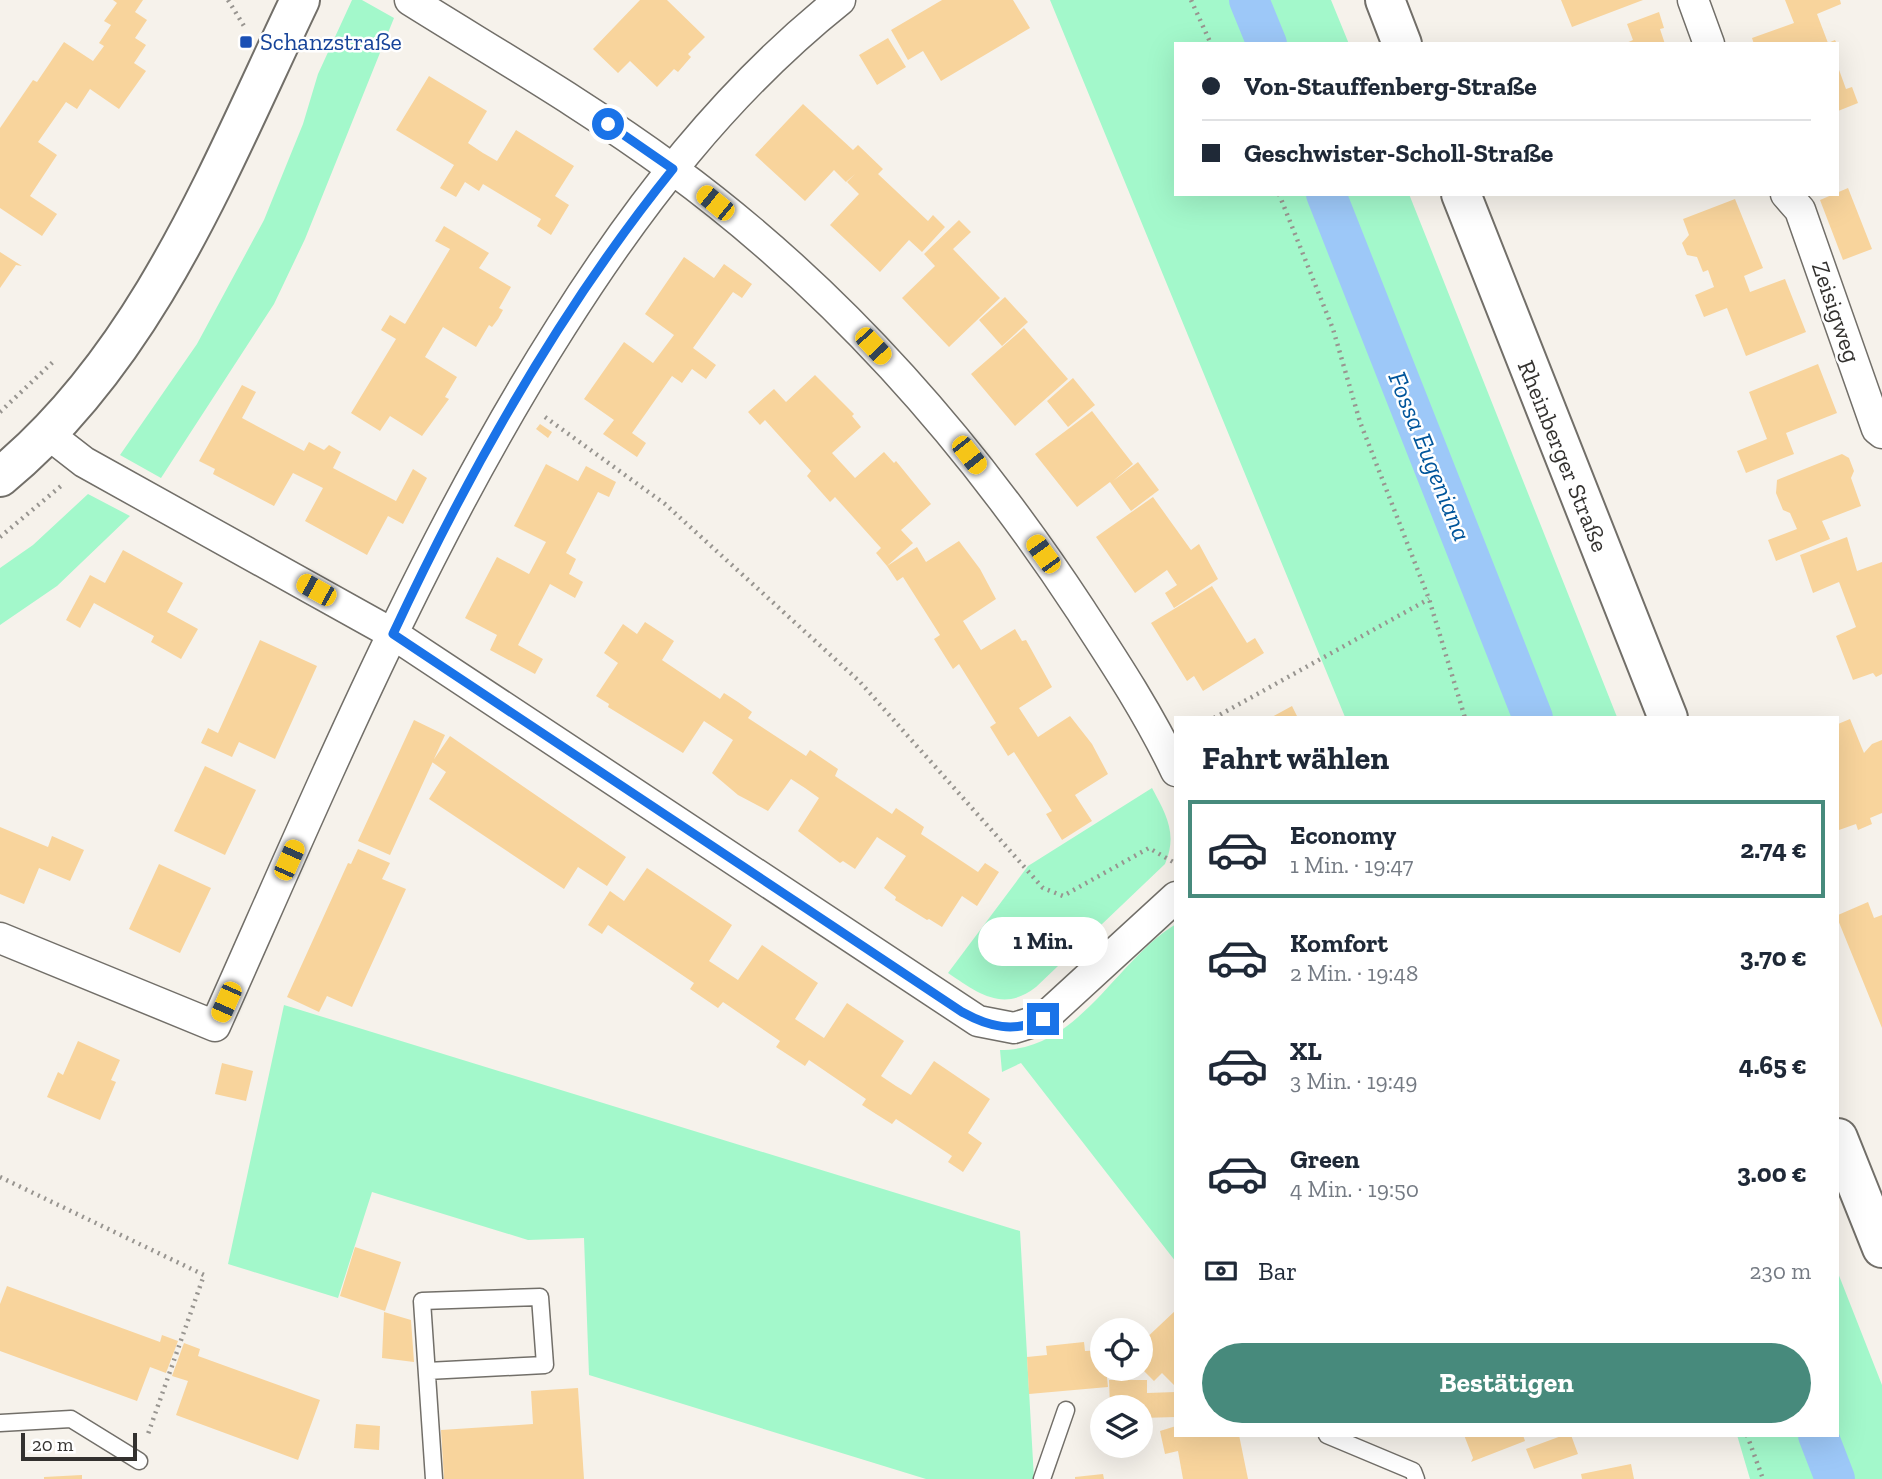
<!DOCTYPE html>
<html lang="de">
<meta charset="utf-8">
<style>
:root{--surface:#fff;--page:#f6f6f7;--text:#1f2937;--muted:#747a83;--line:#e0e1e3;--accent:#478a7c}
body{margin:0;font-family:"Zilla Slab",serif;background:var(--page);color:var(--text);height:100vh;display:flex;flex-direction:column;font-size:26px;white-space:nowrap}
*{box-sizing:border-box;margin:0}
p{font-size:23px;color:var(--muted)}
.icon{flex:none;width:38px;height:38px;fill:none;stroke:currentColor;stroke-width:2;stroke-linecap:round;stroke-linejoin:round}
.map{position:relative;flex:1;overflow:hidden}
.panel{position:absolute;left:1174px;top:716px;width:665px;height:721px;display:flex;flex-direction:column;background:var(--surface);border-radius:0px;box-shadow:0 7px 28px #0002}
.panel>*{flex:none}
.guide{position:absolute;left:1174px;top:42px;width:665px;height:154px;border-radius:0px;box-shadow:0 7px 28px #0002;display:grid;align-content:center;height:154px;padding:0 28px;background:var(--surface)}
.fabs{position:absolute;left:1090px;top:1318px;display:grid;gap:14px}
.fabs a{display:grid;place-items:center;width:63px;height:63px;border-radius:50%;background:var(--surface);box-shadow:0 7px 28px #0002;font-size:35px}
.scale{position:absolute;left:21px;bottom:18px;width:116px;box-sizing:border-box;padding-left:7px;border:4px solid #33312f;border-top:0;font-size:19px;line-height:24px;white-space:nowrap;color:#33312f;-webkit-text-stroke:5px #fff;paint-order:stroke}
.end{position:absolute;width:32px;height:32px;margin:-16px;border:9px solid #1a73e8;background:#fff;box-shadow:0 0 0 4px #fff}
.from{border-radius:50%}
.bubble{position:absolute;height:49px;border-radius:24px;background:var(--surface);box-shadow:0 7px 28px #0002;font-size:23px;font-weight:800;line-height:49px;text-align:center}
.car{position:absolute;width:21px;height:42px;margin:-21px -10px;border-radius:9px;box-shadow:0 0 5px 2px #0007;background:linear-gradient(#f5c518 24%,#345 0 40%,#f5c518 0 76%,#345 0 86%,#f5c518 0)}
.guide b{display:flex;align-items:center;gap:24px;height:66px;font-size:26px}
.guide b+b{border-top:2px solid var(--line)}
.guide i{width:18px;height:18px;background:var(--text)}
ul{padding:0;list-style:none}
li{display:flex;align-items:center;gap:21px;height:98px;margin:0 14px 10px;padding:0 14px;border:4px solid transparent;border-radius:0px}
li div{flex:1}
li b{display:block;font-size:26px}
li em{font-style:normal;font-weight:800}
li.active{border-color:var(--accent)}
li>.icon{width:63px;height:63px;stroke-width:1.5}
h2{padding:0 28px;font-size:32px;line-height:84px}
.pay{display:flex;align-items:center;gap:18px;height:77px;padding:0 28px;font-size:26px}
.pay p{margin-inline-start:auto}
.action{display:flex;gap:14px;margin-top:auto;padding:14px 28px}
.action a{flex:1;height:80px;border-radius:42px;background:var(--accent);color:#fff;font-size:28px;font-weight:800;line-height:80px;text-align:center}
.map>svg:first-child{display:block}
</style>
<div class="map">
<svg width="1882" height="1479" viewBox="0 0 1882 1479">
<rect width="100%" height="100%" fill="#f6f2eb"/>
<path fill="#a3f8cb" d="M352 0H362L394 18 305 239 274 304 161 478 120 455 197 344 264 220 303 124 318 74Z
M1050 0H1331L1349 44H1176V194H1409L1617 717H1345Z
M88 494 130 516 57 586 0 625V568L33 545Z
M1152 788C1166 814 1178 834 1165 864L1036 987C1003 1013 978 993 948 973L1028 866Z
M1176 924V1262L1021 1063 1002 1072 1000 1050C1080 1050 1115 961 1176 924Z
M284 1005 1020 1231 1034 1479H926L589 1375 584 1238 528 1240 372 1192 338 1298 228 1264Z
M1838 1273 1882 1385V1479H1750L1737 1435H1838Z"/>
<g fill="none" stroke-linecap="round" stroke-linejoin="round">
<path stroke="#9dc8f8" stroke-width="40" d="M1249 0 1267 44
M1326 194 1533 718
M1818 1435 1835 1479"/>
</g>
<path fill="#f8d49c" d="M113 0H143L135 12 147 20 135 38 146 45 134 63 146 71 119 109 90 89 77 109 66 102 38 142 57 155 30 196 57 214 42 236 0 208V128L33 80 37 82 64 42 93 61 104 46 99 43 111 25 104 21 117 3Z
M640 0H667L705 37 688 54 691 57 678 72 674 69 657 87 630 61 618 73 593 49Z
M942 0H1013L1030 28 941 81 923 51 908 60 891 30Z
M1561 0H1643L1572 27Z
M1785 0H1840L1841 4 1817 14 1828 43 1835 40 1837 44H1754L1752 38 1794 23Z
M1659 12 1664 28 1660 29 1665 44H1624L1633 40 1627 24Z
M888 38 906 67 877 85 859 55Z
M1838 67 1846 89 1852 87 1858 103 1838 111Z
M429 76 487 111 468 143 483 153 497 161 516 130 574 166 555 196 569 205 551 235 537 226 541 219 483 184 479 191 465 182 456 197 440 188 454 165 396 130Z
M803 104 853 150 858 145 883 169 878 174 928 221 933 215 945 227 922 252 909 240 880 272 830 225 859 194 847 182 855 174 846 182 834 170 805 201 755 155Z
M1848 188 1872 249 1843 260 1820 200Z
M1735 199 1763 268 1744 276 1750 292 1785 279 1806 332 1746 356 1727 308 1704 317 1695 295 1714 287 1708 270 1703 272 1697 257 1687 255 1682 243 1689 235 1683 219Z
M959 220 971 232 953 249 1000 298 949 347 902 298 935 266 924 254Z
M444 226 489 253 479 268 511 287 499 308 503 310 498 319 492 327 489 325 476 347 443 327 425 357 457 377 445 397 449 399 422 436 390 416 380 431 351 413 396 339 381 330 390 315 405 324 450 249 435 241Z
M0 252 22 266 16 265 0 288Z
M684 257 714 278 724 264 752 284 742 298 733 292 693 348 716 365 706 379 692 369 682 383 672 376 632 433 646 443 637 457 603 434 614 420 584 399 624 342 653 363 674 335 645 314Z
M1005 297 1028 322 1002 346 979 320Z
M1024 328 1068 379 1015 426 971 374Z
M1818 364 1837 413 1786 433 1794 454 1746 473 1737 451 1767 439 1749 392Z
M815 375 854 414 852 416 861 427 832 453 855 478 884 452 894 463 896 461 931 504 901 530 913 543 887 566 876 553 881 548 835 497 830 502 807 476 811 471 765 420 760 425 748 412 774 389 786 402Z
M1073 378 1095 405 1068 427 1047 401Z
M242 385 256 392 242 418 304 451 309 442 324 450 329 445 341 452 333 468 396 501 413 469 427 478 403 524 388 516 367 555 305 521 323 488 293 473 274 506 213 474 215 469 199 461Z
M1092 411 1133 464 1113 481 1138 462 1159 490 1131 511 1110 482 1077 507 1035 454Z
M540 424 552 432 548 438 536 429Z
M1842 454 1849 458 1854 471 1851 478 1861 506 1822 521 1830 539 1776 561 1768 540 1797 529 1790 513 1783 510 1776 493 1777 480Z
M546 464 578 481 586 466 616 482 609 497 598 492 566 553 576 559 569 574 583 582 575 598 550 584 518 645 543 659 535 674 490 650 497 635 465 618 497 557 529 574 546 542 514 526Z
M1153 497 1191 550 1199 544 1218 579 1174 608 1165 593 1177 585 1167 570 1135 593 1096 537Z
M1847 537 1857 571 1882 562V674L1876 677 1873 673 1853 680 1836 636 1856 627 1839 582 1813 593 1800 555Z
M959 541 980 569 996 599 963 621 981 650 1015 629 1022 641 1026 640 1052 687 1019 708 1038 737 1070 716 1092 744 1108 774 1075 795 1092 821 1062 840 1046 814 1052 811 1014 752 1008 756 990 727 996 723 959 664 953 669 934 639 940 635 903 577 897 581 887 566 917 547 926 562Z
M123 550 183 583 167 612 198 629 181 659 151 642 154 636 94 603 80 628 66 620 90 575 105 583Z
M1212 586 1247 643 1255 638 1264 653 1203 691 1194 676 1187 681 1151 623Z
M645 622 674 641 662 660 720 699 724 693 738 702 752 712 748 718 806 756 810 750 838 769 835 776 892 814 896 808 911 818 924 827 921 834 978 872 985 863 999 872 977 906 962 896 942 927 929 919 927 920 895 900 896 897 884 888 906 856 877 837 855 869 843 861 840 863 798 831 819 798 805 788 791 779 768 811 738 795 712 773 733 740 704 721 683 753 608 707 609 704 596 696 618 663 604 653 623 624 637 634Z
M260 640 317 666 275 759 239 742 232 757 201 743 208 728 218 733Z
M1292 706 1298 718H1270Z
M1850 719 1864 753 1872 744 1882 740V813L1870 818 1872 824 1858 830 1856 824 1839 830 1838 724Z
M414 720 445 735 390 855 358 841Z
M450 736 626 857 607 886 578 867 564 889 429 799 446 772 432 762Z
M205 766 256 790 225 855 174 831Z
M0 827 48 847 52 836 84 850 70 881 39 868 24 904 0 894Z
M358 849 390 863 382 879 406 889 352 1007 327 996 319 1012 287 997 348 863 351 864Z
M159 864 211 888 180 953 129 929Z
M647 868 732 925 709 961 738 980 762 945 818 983 795 1019 824 1038 847 1003 904 1041 881 1076 896 1086 911 1095 934 1061 990 1099 968 1133 982 1143 963 1172 948 1162 952 1156 896 1119 892 1124 876 1114 862 1105 866 1099 809 1060 805 1066 776 1047 780 1041 723 1002 718 1008 690 989 694 983 608 925 602 934 588 925 610 891 624 901Z
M1868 902 1874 918 1882 915V1028L1838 920V915Z
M78 1041 120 1060 111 1080 116 1082 100 1120 47 1097 58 1072 63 1075Z
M222 1063 253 1071 246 1101 215 1094Z
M355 1247 401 1262 385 1311 340 1296Z
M7 1286 160 1342 162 1335 178 1341 166 1373 150 1367 137 1401 0 1351V1304Z
M1176 1310V1387L1162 1373 1154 1381 1141 1368V1343Z
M384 1312 411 1320 414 1362 382 1358Z
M1084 1342 1085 1351 1102 1350V1368H1106L1108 1387 1029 1394 1027 1357 1047 1355 1046 1346Z
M184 1343 200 1349 198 1356 320 1400 298 1460 176 1415 188 1381 172 1376Z
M1109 1380H1147V1393L1176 1392V1417L1141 1418V1407H1110Z
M578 1388 584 1479H444L441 1430 533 1424 531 1391Z
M356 1424 380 1426 379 1450 354 1448Z
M1176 1426V1435H1239L1248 1479H1183L1178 1451 1165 1454 1160 1431Z
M1464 1435H1523L1525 1441 1471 1462 1473 1458Z
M1564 1435H1571L1578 1454 1534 1469 1526 1449Z
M1631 1464 1634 1479H1582L1581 1474Z
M1103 1474 1104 1479H1075V1477Z
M82 1475V1479H44V1477Z"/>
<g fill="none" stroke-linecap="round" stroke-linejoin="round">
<defs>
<path id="lane" d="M427 1371 545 1365 540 1297 422 1301 434 1479
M0 1423 71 1419 139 1461
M1327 1435 1413 1471 1416 1479
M1042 1479 1066 1410"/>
<path id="street" d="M410 0C498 55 588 107 671 168 835 288 969 440 1080 609 1114 661 1149 714 1176 771
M1693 0 1709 44
M1786 194 1800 210 1877 429 1882 433
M48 434 84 462 393 634 978 1021 1014 1028 1043 1019 1176 897
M0 938 215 1026C321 789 421 547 561 327 638 205 726 91 840 0"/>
<path id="secondary" d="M0 477C148 356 220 167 300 0"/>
<path id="primary" d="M1385 0 1402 44
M1461 194 1668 718
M1838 1138 1882 1248"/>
</defs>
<use href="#lane" stroke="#726f69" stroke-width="19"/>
<use href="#street" stroke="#726f69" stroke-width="33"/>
<use href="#secondary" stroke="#726f69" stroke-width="42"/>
<use href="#primary" stroke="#726f69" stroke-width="42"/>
<path stroke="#989590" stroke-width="4.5" stroke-dasharray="2 5" stroke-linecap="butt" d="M228 0 244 26
M1191 0 1211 44
M1279 194 1333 329 1360 422 1429 599 1465 718
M0 412 55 360
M545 417 665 504 859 681 1043 888 1063 896 1149 848 1175 863
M0 537 61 486
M1214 718 1429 599
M0 1177 204 1275 148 1434
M1747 1435 1763 1479"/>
<use href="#lane" stroke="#fff" stroke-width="16"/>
<use href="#street" stroke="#fff" stroke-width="30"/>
<use href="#secondary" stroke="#fff" stroke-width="38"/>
<use href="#primary" stroke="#fff" stroke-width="38"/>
</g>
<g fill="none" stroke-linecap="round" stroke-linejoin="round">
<path stroke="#1a73e8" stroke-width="9" d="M608 124 673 169C559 310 469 471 393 634L962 1012C989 1027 1014 1033 1043 1019"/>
</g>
<rect fill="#1a4fb4" stroke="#fff" stroke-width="2.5" x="239" y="35" width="14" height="14" rx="3.5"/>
<g text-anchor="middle" stroke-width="5" stroke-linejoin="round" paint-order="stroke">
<g font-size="24" fill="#164399" stroke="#fff" text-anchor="start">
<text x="260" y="50">Schanzstraße</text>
</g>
<g font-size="24" fill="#33312f" stroke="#fff">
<text transform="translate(1836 312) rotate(71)" y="8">Zeisigweg</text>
<text transform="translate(1563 456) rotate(68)" y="8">Rheinberger Straße</text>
</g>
<g font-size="26" font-style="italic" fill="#00559b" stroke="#fff">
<text transform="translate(1430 456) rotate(68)" y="9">Fossa Eugeniana</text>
</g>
</g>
</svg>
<div class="fabs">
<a><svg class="icon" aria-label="locate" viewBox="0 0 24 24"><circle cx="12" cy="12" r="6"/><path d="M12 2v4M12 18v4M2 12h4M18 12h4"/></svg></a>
<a><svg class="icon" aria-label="layers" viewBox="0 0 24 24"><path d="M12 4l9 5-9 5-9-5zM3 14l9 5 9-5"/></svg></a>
</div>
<div class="scale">20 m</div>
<i class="end from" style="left:608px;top:124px"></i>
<i class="end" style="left:1043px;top:1019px"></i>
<div class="bubble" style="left:978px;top:917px;width:130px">1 Min.</div>
<i class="car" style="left:715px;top:203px;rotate:309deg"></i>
<i class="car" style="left:873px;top:346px;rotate:137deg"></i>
<i class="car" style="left:969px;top:455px;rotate:142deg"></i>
<i class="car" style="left:1043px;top:554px;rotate:324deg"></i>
<i class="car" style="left:316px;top:590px;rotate:299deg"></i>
<i class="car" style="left:289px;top:860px;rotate:24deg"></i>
<i class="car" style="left:226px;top:1002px;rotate:204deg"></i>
<div class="guide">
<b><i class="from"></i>Von-Stauffenberg-Straße</b>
<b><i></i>Geschwister-Scholl-Straße</b>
</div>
<section class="panel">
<h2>Fahrt wählen</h2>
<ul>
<li class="active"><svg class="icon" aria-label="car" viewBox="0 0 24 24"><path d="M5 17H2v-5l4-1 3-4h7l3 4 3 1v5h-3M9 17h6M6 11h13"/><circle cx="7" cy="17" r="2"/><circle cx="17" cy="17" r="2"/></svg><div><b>Economy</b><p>1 Min. · 19:47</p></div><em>2.74 €</em></li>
<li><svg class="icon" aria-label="car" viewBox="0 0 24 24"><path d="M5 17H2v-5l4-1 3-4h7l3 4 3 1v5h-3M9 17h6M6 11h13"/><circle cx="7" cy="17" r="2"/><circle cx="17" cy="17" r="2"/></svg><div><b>Komfort</b><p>2 Min. · 19:48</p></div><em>3.70 €</em></li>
<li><svg class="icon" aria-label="car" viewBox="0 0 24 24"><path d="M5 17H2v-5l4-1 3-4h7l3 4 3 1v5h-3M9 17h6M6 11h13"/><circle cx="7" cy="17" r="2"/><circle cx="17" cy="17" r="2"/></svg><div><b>XL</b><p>3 Min. · 19:49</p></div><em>4.65 €</em></li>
<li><svg class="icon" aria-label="car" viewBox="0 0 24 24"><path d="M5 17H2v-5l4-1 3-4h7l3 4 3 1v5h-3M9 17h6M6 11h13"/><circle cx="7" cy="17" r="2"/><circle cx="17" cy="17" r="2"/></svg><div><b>Green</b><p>4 Min. · 19:50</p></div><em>3.00 €</em></li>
</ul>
<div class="pay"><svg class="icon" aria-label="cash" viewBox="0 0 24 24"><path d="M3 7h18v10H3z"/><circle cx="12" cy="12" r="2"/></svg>Bar<p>230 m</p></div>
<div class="action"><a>Bestätigen</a></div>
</section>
</div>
